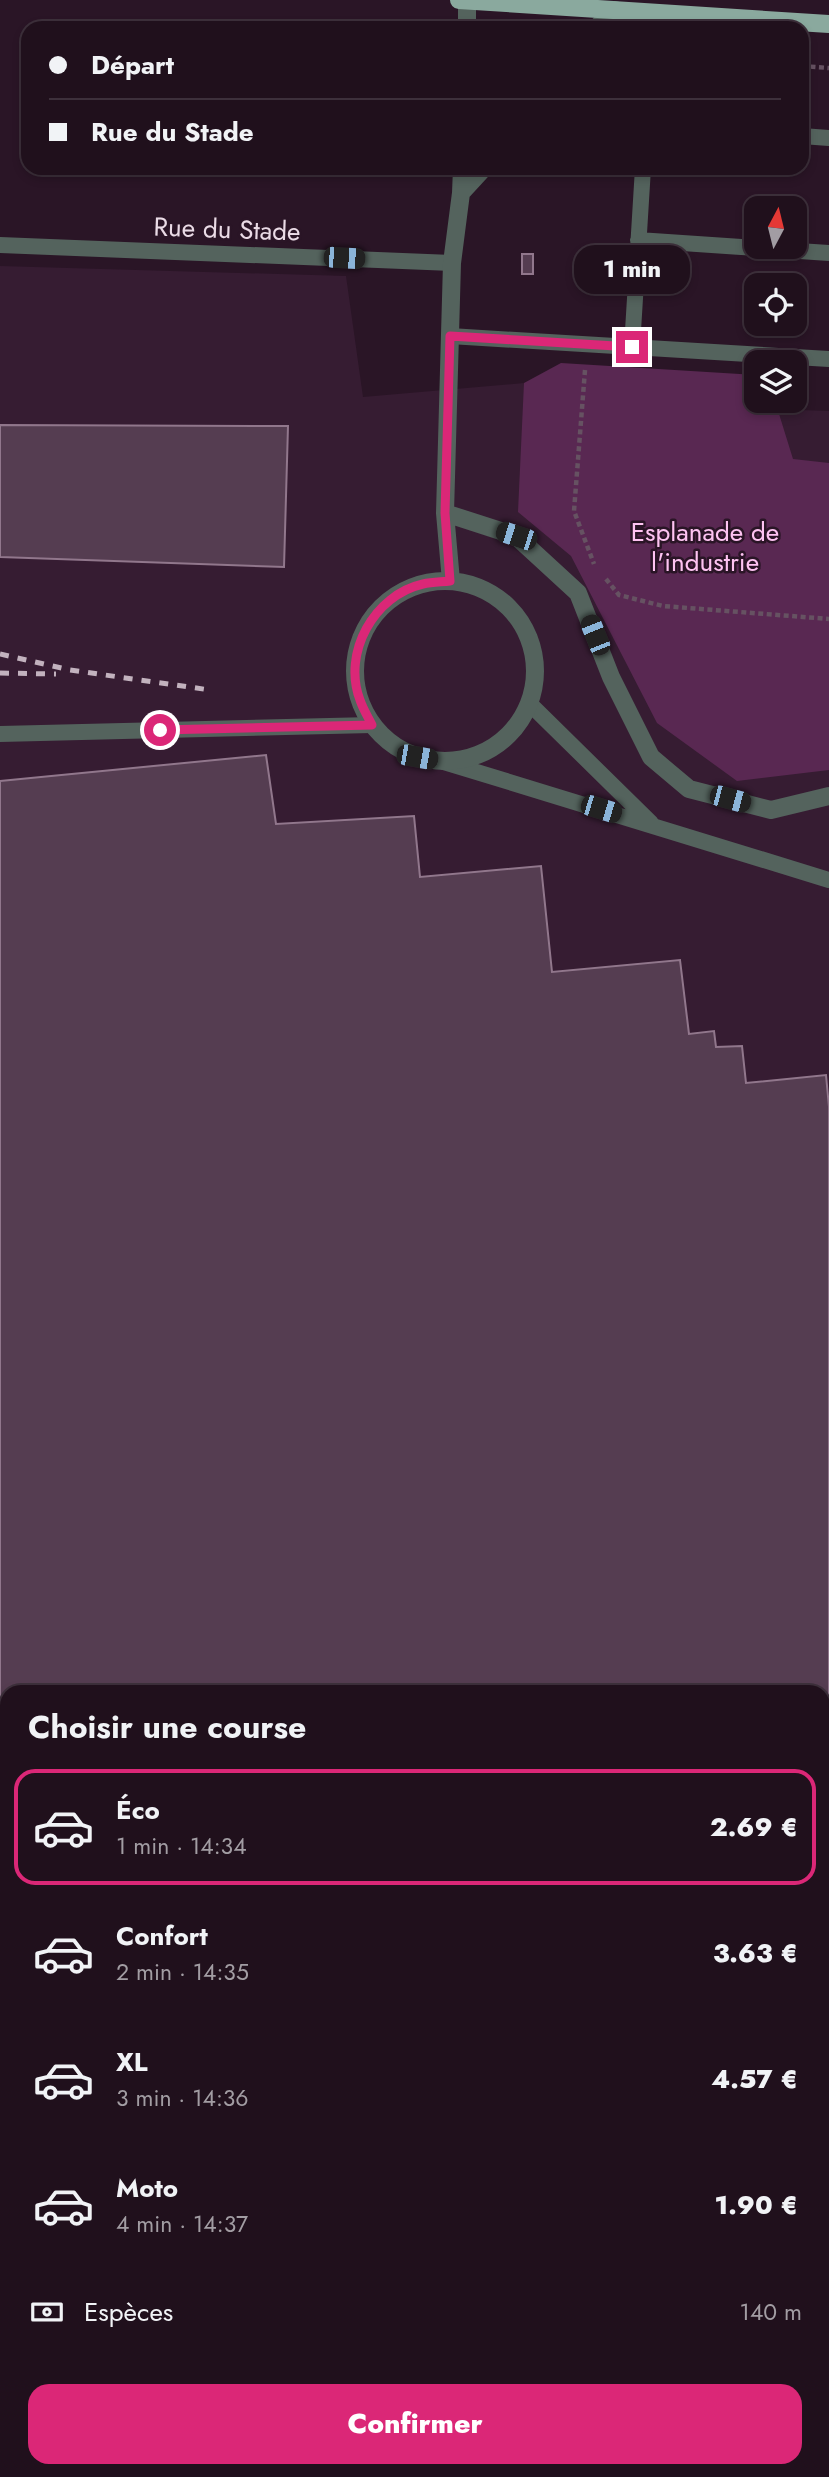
<!DOCTYPE html>
<html lang="fr">
<meta charset="utf-8">
<style>
:root{--surface:#20101c;--page:#2d1e29;--text:#f1f3f6;--muted:#a29da3;--line:#3d303b;--accent:#db2777}
body{margin:0;font-family:Jost,sans-serif;background:var(--page);color:var(--text);height:100vh;display:flex;flex-direction:column;font-size:26px;white-space:nowrap}
*{box-sizing:border-box;margin:0}
p{font-size:23px;color:var(--muted)}
.icon{flex:none;width:38px;height:38px;fill:none;stroke:currentColor;stroke-width:2;stroke-linecap:round;stroke-linejoin:round}
.map{position:relative;flex:1;overflow:hidden}
.drawer{position:absolute;left:0px;top:1685px;width:830px;height:793px;display:flex;flex-direction:column;background:var(--surface);border-radius:21px 21px 0 0;box-shadow:0 4px 10px #0003,0 0 0 2px var(--line)}
.drawer>*{flex:none}
.top-card{position:absolute;left:21px;top:21px;width:788px;height:154px;border-radius:21px;box-shadow:0 4px 10px #0003,0 0 0 2px var(--line);display:grid;align-content:center;height:154px;padding:0 28px;background:var(--surface)}
.needle{width:46px;rotate:7deg}
.controls{position:absolute;left:744px;top:196px;display:grid;gap:14px}
.controls a{display:grid;place-items:center;width:63px;height:63px;border-radius:14px;background:var(--surface);box-shadow:0 4px 10px #0003,0 0 0 2px var(--line);font-size:35px}
.end{position:absolute;width:32px;height:32px;margin:-16px;border:9px solid #db2777;background:#fff;box-shadow:0 0 0 4px #fff}
.from{border-radius:50%}
.bubble{position:absolute;height:49px;border-radius:21px;background:var(--surface);box-shadow:0 4px 10px #0003,0 0 0 2px var(--line);font-size:23px;font-weight:800;line-height:49px;text-align:center}
.car{position:absolute;width:21px;height:42px;margin:-21px -10px;border-radius:9px;box-shadow:0 0 5px 2px #0007;background:linear-gradient(#222 24%,#8ab4d8 0 40%,#222 0 76%,#8ab4d8 0 86%,#222 0)}
.top-card b{display:flex;align-items:center;gap:24px;height:66px;font-size:26px}
.top-card b+b{border-top:2px solid var(--line)}
.top-card i{width:18px;height:18px;background:var(--text)}
ul{padding:0;list-style:none}
li{display:flex;align-items:center;gap:21px;height:116px;margin:0 14px 10px;padding:0 14px;border:4px solid transparent;border-radius:21px}
li div{flex:1}
li b{display:block;font-size:26px}
li em{font-style:normal;font-weight:800}
li.current{border-color:var(--accent)}
li>.icon{width:63px;height:63px;stroke-width:1.5}
h2{padding:0 28px;font-size:32px;line-height:84px}
.pay{display:flex;align-items:center;gap:18px;height:77px;padding:0 28px;font-size:26px}
.pay p{margin-inline-start:auto}
.action{display:flex;gap:14px;margin-top:auto;padding:14px 28px}
.action a{flex:1;height:80px;border-radius:21px;background:var(--accent);color:#fff;font-size:28px;font-weight:800;line-height:80px;text-align:center}
.map>svg:first-child{display:block}
</style>
<div class="map">
<svg width="829" height="2477" viewBox="0 0 829 2477">
<rect width="100%" height="100%" fill="#2a1526"/>
<path fill="#361c32" fill-rule="evenodd" d="M0 266 346 276 363 397 524 383 707 407 829 411V2477H0ZM7 1692H822V2471H7Z"/>
<path fill="#592852" d="M561 363 756 375V401H775L793 459 829 463V770L737 781 657 723 571 556 518 512 524 383Z"/>
<path fill="#553d51" stroke="#91778c" stroke-width="2" fill-rule="evenodd" d="M522 254H533V274H522Z
M0 425 288 426 284 567 0 557Z
M266 755 276 824 414 816 420 877 541 866 552 972 680 960 689 1034 714 1031 716 1047 742 1046 746 1083 826 1075 829 1107V2477H0V781ZM7 1692H822V2471H7Z"/>
<g fill="none" stroke-linecap="round" stroke-linejoin="round">
<path stroke="#665262" stroke-width="4.5" stroke-dasharray="5 3.5" stroke-linecap="butt" d="M802 66 829 68
M585 370 574 511 594 564
M606 579 619 595 663 606 829 619"/>
<path stroke="#54635d" stroke-width="16" d="M802 136 829 138
M638 240 829 253
M0 245 452 263
M450 336 829 359
M632 347 643 168
M530 704 651 823
M0 734 372 725
M444 762 829 880"/>
<path stroke="#54635d" stroke-width="18" d="M467 0V28
M596 28 615 10
M461 193 484 168
M445 513 516 536 578 593 611 677 651 757 689 789 771 810 829 796
M451 581 445 513 452 263 461 193 462 168
M355 671a90 90 0 1 1 180 0a90 90 0 1 1-180 0Z"/>
<path stroke="#8aa99e" stroke-width="18" d="M459 0 829 24"/>
<path stroke="#c2b2be" stroke-width="5" stroke-dasharray="9 9" stroke-linecap="butt" d="M0 654 70 670 210 690
M0 673 56 674"/>
</g>
<g fill="none" stroke-linecap="round" stroke-linejoin="round">
<path stroke="#db2777" stroke-width="9" d="M160 730 372 725C368 717 363 709 360 700 342 653 374 595 423 584 432 582 442 582 450 581L445 513 450 336 632 347"/>
</g>
<g text-anchor="middle" stroke-width="5" stroke-linejoin="round" paint-order="stroke">
<g font-size="26" fill="#eadbe6" stroke="#2a1526">
<text transform="translate(227 229) rotate(2)" y="9">Rue du Stade</text>
</g>
<g font-size="26" fill="#fec3f2" stroke="#2a1526">
<text x="705" y="541">Esplanade de<tspan x="705" dy="30">l'industrie</tspan></text>
</g>
</g>
</svg>
<div class="controls">
<a><svg class="needle" viewBox="-14 -14 28 28"><path d="M0-13l5 13h-10z" fill="#e53935"/><path d="M0 13l5-13h-10z" fill="#a29da3"/></svg></a>
<a><svg class="icon" aria-label="locate" viewBox="0 0 24 24"><circle cx="12" cy="12" r="6"/><path d="M12 2v4M12 18v4M2 12h4M18 12h4"/></svg></a>
<a><svg class="icon" aria-label="layers" viewBox="0 0 24 24"><path d="M12 4l9 5-9 5-9-5zM3 14l9 5 9-5"/></svg></a>
</div>
<i class="end from" style="left:160px;top:730px"></i>
<i class="end" style="left:632px;top:347px"></i>
<div class="bubble" style="left:574px;top:245px;width:116px">1 min</div>
<i class="car" style="left:344px;top:258px;rotate:93deg"></i>
<i class="car" style="left:516px;top:536px;rotate:288deg"></i>
<i class="car" style="left:595px;top:635px;rotate:338deg"></i>
<i class="car" style="left:417px;top:757px;rotate:100deg"></i>
<i class="car" style="left:730px;top:799px;rotate:105deg"></i>
<i class="car" style="left:601px;top:809px;rotate:107deg"></i>
<div class="top-card">
<b><i class="from"></i>Départ</b>
<b><i></i>Rue du Stade</b>
</div>
<section class="drawer">
<h2>Choisir une course</h2>
<ul>
<li class="current"><svg class="icon" aria-label="car" viewBox="0 0 24 24"><path d="M5 17H2v-5l4-1 3-4h7l3 4 3 1v5h-3M9 17h6M6 11h13"/><circle cx="7" cy="17" r="2"/><circle cx="17" cy="17" r="2"/></svg><div><b>Éco</b><p>1 min · 14:34</p></div><em>2.69 €</em></li>
<li><svg class="icon" aria-label="car" viewBox="0 0 24 24"><path d="M5 17H2v-5l4-1 3-4h7l3 4 3 1v5h-3M9 17h6M6 11h13"/><circle cx="7" cy="17" r="2"/><circle cx="17" cy="17" r="2"/></svg><div><b>Confort</b><p>2 min · 14:35</p></div><em>3.63 €</em></li>
<li><svg class="icon" aria-label="car" viewBox="0 0 24 24"><path d="M5 17H2v-5l4-1 3-4h7l3 4 3 1v5h-3M9 17h6M6 11h13"/><circle cx="7" cy="17" r="2"/><circle cx="17" cy="17" r="2"/></svg><div><b>XL</b><p>3 min · 14:36</p></div><em>4.57 €</em></li>
<li><svg class="icon" aria-label="car" viewBox="0 0 24 24"><path d="M5 17H2v-5l4-1 3-4h7l3 4 3 1v5h-3M9 17h6M6 11h13"/><circle cx="7" cy="17" r="2"/><circle cx="17" cy="17" r="2"/></svg><div><b>Moto</b><p>4 min · 14:37</p></div><em>1.90 €</em></li>
</ul>
<div class="pay"><svg class="icon" aria-label="cash" viewBox="0 0 24 24"><path d="M3 7h18v10H3z"/><circle cx="12" cy="12" r="2"/></svg>Espèces<p>140 m</p></div>
<div class="action"><a>Confirmer</a></div>
</section>
</div>
